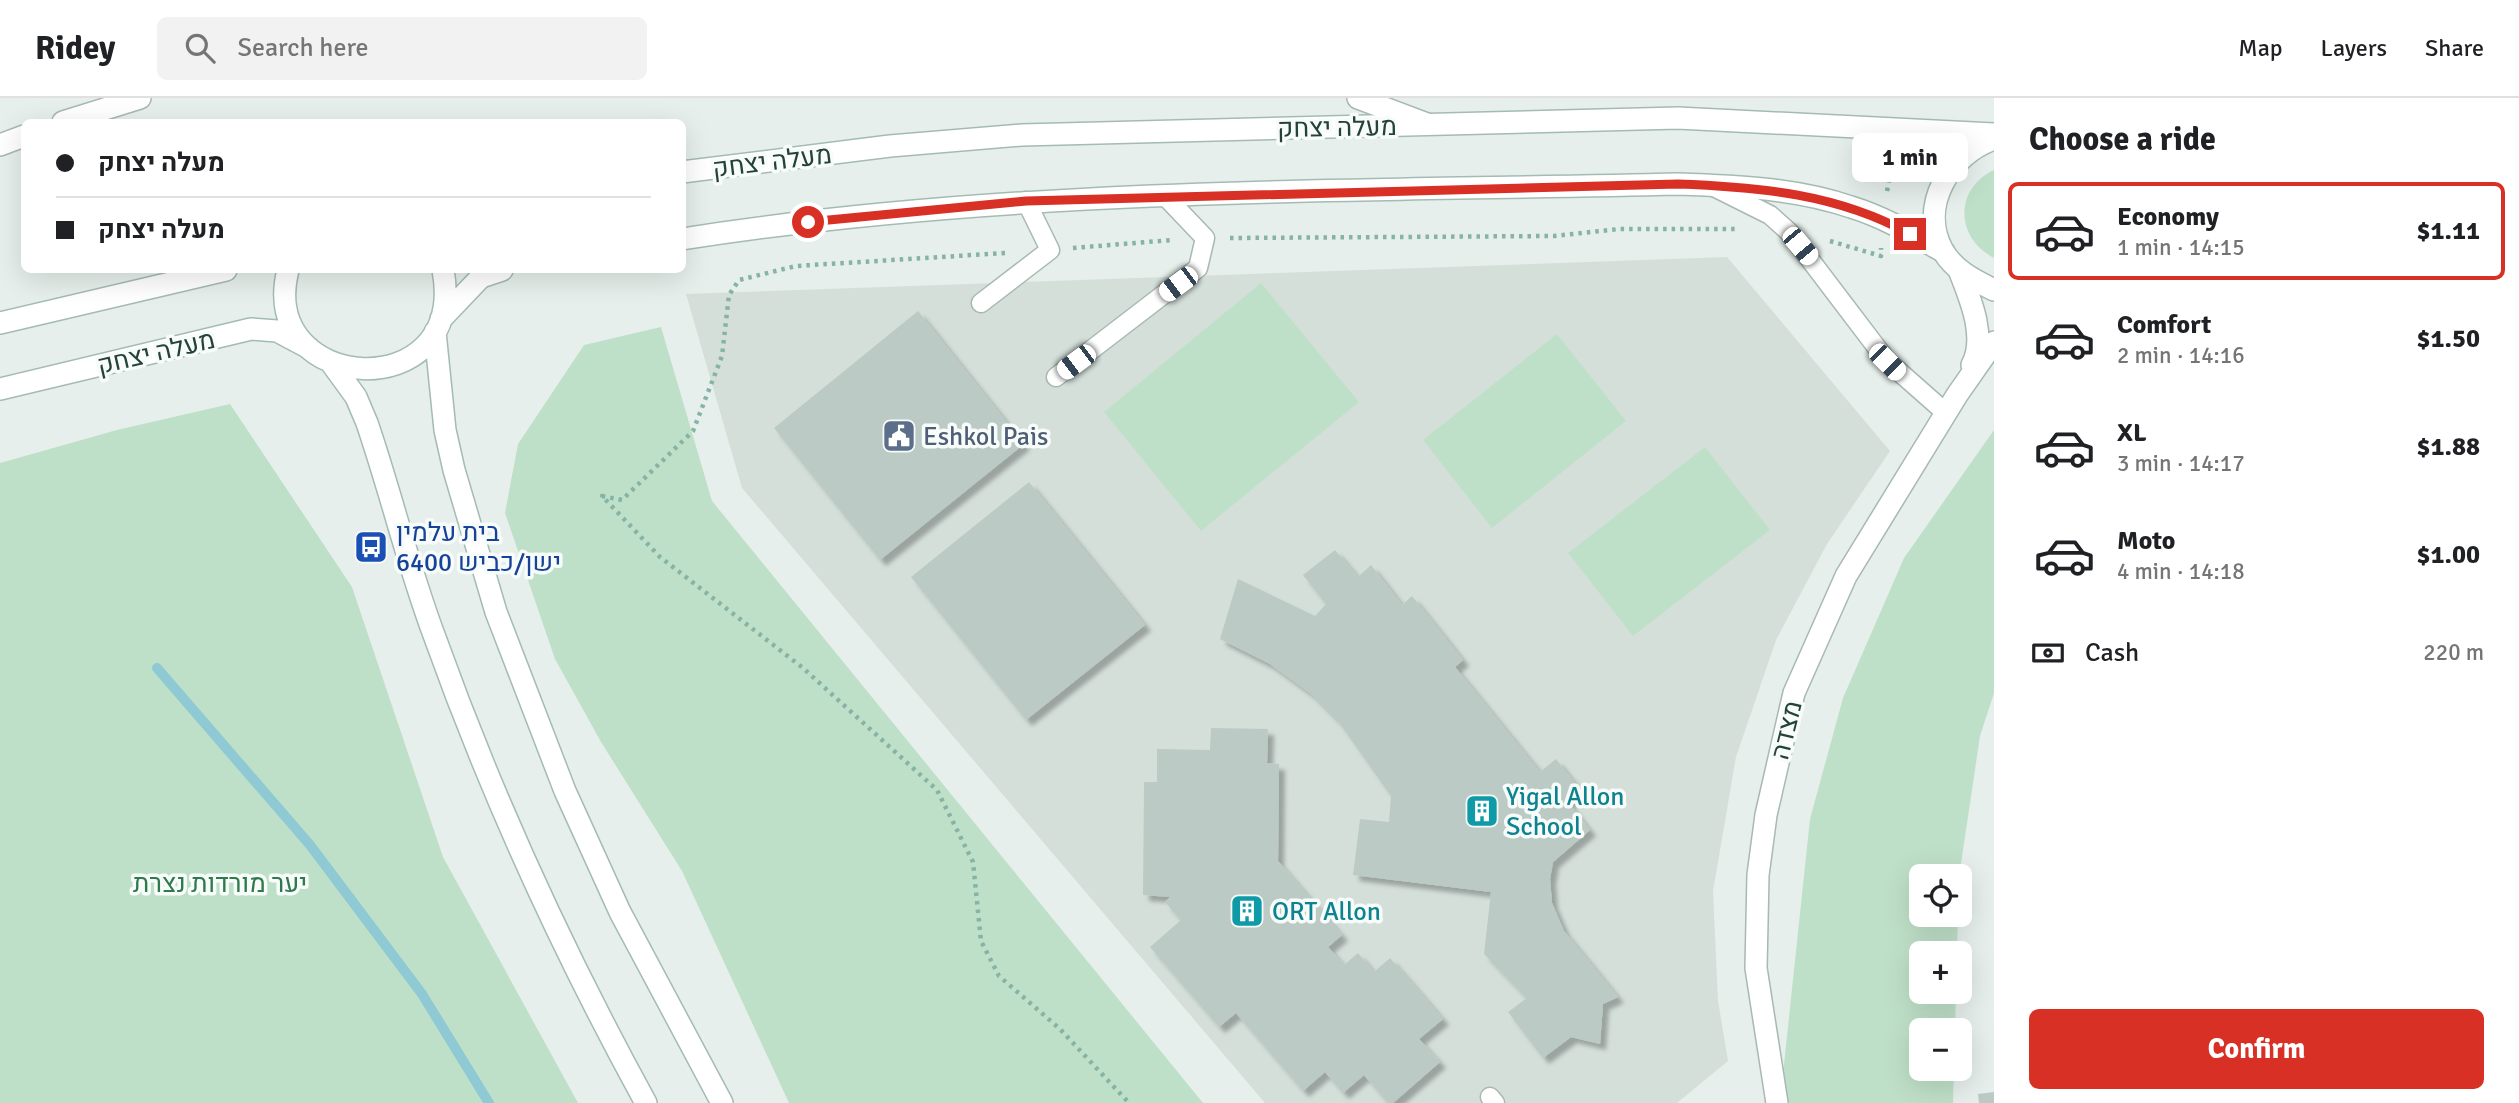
<!DOCTYPE html>
<meta charset="utf-8">
<style>
:root{--surface:#fff;--page:#f2f2f2;--text:#202124;--muted:#757577;--line:#e0e0e0;--accent:#d93025}
body{margin:0;font-family:Signika,Heebo,sans-serif;background:var(--page);color:var(--text);height:100vh;display:flex;flex-direction:column;font-size:26px;white-space:nowrap}
*{box-sizing:border-box;margin:0}
p{font-size:23px;color:var(--muted)}
.icon{flex:none;width:38px;height:38px;fill:none;stroke:currentColor;stroke-width:2;stroke-linecap:round;stroke-linejoin:round}
.map{position:relative;flex:1;overflow:hidden}
.details{display:flex;flex-direction:column;background:var(--surface);width:525px}
.details>*{flex:none}
.top-card{position:absolute;left:21px;top:21px;width:665px;height:154px;border-radius:10px;box-shadow:0 7px 28px #0002;display:grid;align-content:center;height:154px;padding:0 35px;background:var(--surface)}
.fabs{position:absolute;left:1909px;top:766px;display:grid;gap:14px}
.fabs a{display:grid;place-items:center;width:63px;height:63px;border-radius:10px;background:var(--surface);box-shadow:0 7px 28px #0002;font-size:35px}
.end{position:absolute;width:32px;height:32px;margin:-16px;border:9px solid #d93025;background:#fff;box-shadow:0 0 0 4px #fff}
.from{border-radius:50%}
.bubble{position:absolute;height:49px;border-radius:10px;background:var(--surface);box-shadow:0 7px 28px #0002;font-size:23px;font-weight:700;line-height:49px;text-align:center}
.car{position:absolute;width:21px;height:42px;margin:-21px -10px;border-radius:9px;box-shadow:0 0 5px 2px #0007;background:linear-gradient(#fff 24%,#345 0 40%,#fff 0 76%,#345 0 86%,#fff 0)}
.top-card b{display:flex;align-items:center;gap:24px;height:66px;font-size:26px}
.top-card b+b{border-top:2px solid var(--line)}
.top-card i{width:18px;height:18px;background:var(--text)}
ul{padding:0;list-style:none}
li{display:flex;align-items:center;gap:21px;height:98px;margin:0 14px 10px;padding:0 21px;border:4px solid transparent;border-radius:10px}
li div{flex:1}
li b{display:block;font-size:26px}
li em{font-style:normal;font-weight:700}
li.active{border-color:var(--accent)}
li>.icon{width:63px;height:63px;stroke-width:1.5}
h2{padding:0 35px;font-size:32px;line-height:84px}
.pay{display:flex;align-items:center;gap:18px;height:77px;padding:0 35px;font-size:26px}
.pay p{margin-inline-start:auto}
.cta{display:flex;gap:14px;margin-top:auto;padding:14px 35px}
.cta a{flex:1;height:80px;border-radius:10px;background:var(--accent);color:#fff;font-size:28px;font-weight:700;line-height:80px;text-align:center}
header{display:flex;align-items:center;gap:42px;box-sizing:border-box;height:98px;padding:0 35px;background:var(--surface);border-bottom:2px solid var(--line)}
header strong{font-size:33px}
nav{display:flex;gap:38px;margin-inline-start:auto;font-size:24px}
.search{width:490px;height:63px;background:var(--page);display:flex;align-items:center;gap:18px;box-sizing:border-box;padding:0 24px;border-radius:10px;color:var(--muted);font-size:26px}
main{display:flex;flex:1;min-height:0}
.map>svg:first-child{display:block}
</style>
<header>
<strong>Ridey</strong>
<div class="search"><svg class="icon" aria-label="search" viewBox="0 0 24 24"><circle cx="10" cy="10" r="6"/><path d="M15 15l6 6"/></svg>Search here</div>
<nav><a>Map</a><a>Layers</a><a>Share</a></nav>
</header>
<main>
<div class="map">
<svg width="1994" height="1005" viewBox="0 0 1994 1005">
<defs>
<filter id="shadow"><feDropShadow dx="6" dy="6" stdDeviation="2" flood-color="#0004"/></filter>
</defs>
<rect width="100%" height="100%" fill="#e6efeb"/>
<path fill="#d4dfda" d="M1727 159 1890 353 1827 446 1776 542 1736 659 1713 793 1718 903 1728 963 1677 1005H1265L742 390 686 196Z"/>
<path fill="#bfe0c8" d="M1994 72V160C1955 140 1954 91 1994 72Z
M1261 185 1359 304 1201 433 1104 314Z
M661 229 712 403 1203 1005H789L682 773 601 644 555 561 505 415 518 346 584 247Z
M1557 236 1626 323 1492 430 1423 342Z
M230 306 352 489 443 759 578 1005H0V365L117 332Z
M1994 332V595L1980 638 1959 779H1922V817H1958L1957 856H1922V894H1956L1955 933H1922V971H1954L1953 1005H1785L1782 985 1810 721 1843 600 1904 460Z
M1705 349 1770 432 1633 538 1568 455Z"/>
<g fill="none" stroke-linecap="round" stroke-linejoin="round">
<path stroke="#8ec9d4" stroke-width="10" d="M157 570 310 747 422 896 489 1005"/>
</g>
<path fill="#bbcac4" filter="url(#shadow)" d="M918 213 1024 346 880 462 774 330Z
M1029 384 1145 527 1026 622 911 479Z
M1335 452 1358 479 1371 467 1402 507 1412 498 1463 562 1455 569 1540 674 1556 661 1582 694 1568 704 1590 732 1553 764 1550 781 1552 805 1564 833 1618 899 1603 906 1600 946 1571 939 1543 960 1508 914 1527 900 1484 856 1491 794 1353 777 1360 721 1389 724 1391 698 1338 623 1310 595 1270 566 1220 541 1238 481 1315 518 1326 506 1303 477Z
M1211 630 1268 631 1267 665 1279 666 1278 763 1342 837 1328 849 1344 867 1358 855 1374 874 1390 860 1443 921 1419 941 1440 964 1393 1005H1388L1364 977 1343 995 1325 974 1303 993 1236 915 1219 929 1150 849 1181 822 1165 804 1170 799 1143 797 1144 684H1157V651L1210 652Z
M1994 994V1005H1979L1978 996Z"/>
<g fill="none" stroke-linecap="round" stroke-linejoin="round">
<defs>
<path id="lane" d="M1714 89 1770 117 1789 134 1887 263 1946 315
M981 205 1050 152 1026 103
M1056 279 1198 170 1205 140 1166 99
M1490 999 1495 1005"/>
<path id="street" d="M1358 0 1427 26
M63 24 140 0
M0 47 24 38
M1959 172C1970 200 1987 239 1972 267
M1777 1005 1756 870 1758 777 1766 717 1794 595 1846 478 1957 297 1994 244"/>
<path id="secondary" d="M1994 41C1950 56 1918 108 1943 153 1955 173 1974 182 1994 192
M682 74 890 48 1022 37 1678 20 1994 36
M682 141C1012 89 1346 94 1678 86 1737 88 1795 90 1851 109 1884 119 1914 137 1944 154
M288 172C256 297 469 310 443 172
M441 221 481 179 502 172
M0 225 226 172
M435 234 445 332 454 372 496 514 565 693 620 814 722 1005
M332 266 356 299 367 325C391 395 408 468 434 537 493 702 562 852 646 1005
M0 291 251 231 277 233 309 250"/>
</defs>
<use href="#lane" stroke="#a8b8b2" stroke-width="21"/>
<use href="#street" stroke="#a8b8b2" stroke-width="24"/>
<use href="#secondary" stroke="#a4bbb3" stroke-width="24"/>
<path stroke="#86b3a5" stroke-width="4.5" stroke-dasharray="3.5 5" stroke-linecap="butt" d="M1887 93 1894 57
M1230 140 1554 138 1619 131H1739
M1830 143 1881 158V150
M1073 150 1172 142
M1005 155 796 168 739 182 729 197 722 258 693 333 622 402 602 398 660 459 803 570 937 692 973 764 981 843 999 878 1060 931 1129 1005"/>
<use href="#lane" stroke="#fff" stroke-width="18"/>
<use href="#street" stroke="#fff" stroke-width="21"/>
<use href="#secondary" stroke="#fff" stroke-width="21"/>
</g>
<g fill="none" stroke-linecap="round" stroke-linejoin="round">
<path stroke="#d93025" stroke-width="9" d="M808 124 1026 103 1678 86C1760 89 1838 96 1910 136"/>
</g>
<defs>
<symbol id="civic-square" viewBox="-11 -11 22 22"><rect x="-9" y="-9" width="18" height="18" rx="4" fill="#5c6f8a" stroke="#f7fbf9"/><path d="M-.6-6.5H3V-4.5H.6V-3L4-1V1h2V6H-6V1h2V-1L-.6-3ZM-1.2 2.5V6h2.4V2.5Z" fill="#fff"/></symbol>
<symbol id="bus-square" viewBox="-11 -11 22 22"><rect x="-9" y="-9" width="18" height="18" rx="4" fill="#1a4fb4" stroke="#f7fbf9"/><path d="M-5-6H5V4H4V6H2V4H-2V6H-4V4H-5ZM-3.5-4V0h7V-4ZM-3.5 1.2v1.5H-2V1.2ZM2 1.2v1.5H3.5V1.2Z" fill="#fff"/></symbol>
<symbol id="building-square" viewBox="-11 -11 22 22"><rect x="-9" y="-9" width="18" height="18" rx="4" fill="#0f9aa8" stroke="#f7fbf9"/><path d="M-4-6H4V6H1V3H-1V6H-4ZM-2.5-4.3h1.7v1.8h-1.7ZM.8-4.3h1.7v1.8H.8ZM-2.5-1h1.7V.8h-1.7ZM.8-1h1.7V.8H.8Z" fill="#fff"/></symbol>
</defs>
<g fill-rule="evenodd">
<use href="#civic-square" x="880" y="319" width="38" height="38"/>
<use href="#bus-square" x="352" y="430" width="38" height="38"/>
<use href="#building-square" x="1463" y="694" width="38" height="38"/>
<use href="#building-square" x="1228" y="794" width="38" height="38"/>
</g>
<g text-anchor="middle" stroke-width="7" stroke-linejoin="round" paint-order="stroke">
<g font-size="26" fill="#24423a" stroke="#f7fbf9">
<text transform="translate(1337 29) rotate(-1)" y="9">מעלה יצחק</text>
<text transform="translate(772 63) rotate(-7)" y="9">מעלה יצחק</text>
<text transform="translate(156 254) rotate(-13)" y="9">מעלה יצחק</text>
<text transform="translate(1786 632) rotate(-76)" y="9">מצדה</text>
</g>
<g font-size="26" fill="#4e5e75" stroke="#f7fbf9" text-anchor="start">
<text x="923" y="347">Eshkol Pais</text>
</g>
<g font-size="26" fill="#164399" stroke="#f7fbf9" text-anchor="start">
<text x="396" y="443">בית עלמין<tspan x="396" dy="30">ישן/כביש 6400</tspan></text>
</g>
<g font-size="26" fill="#0d838f" stroke="#f7fbf9" text-anchor="start">
<text x="1506" y="707">Yigal Allon<tspan x="1506" dy="30">School</tspan></text>
<text x="1272" y="822">ORT Allon</text>
</g>
<g font-size="26" fill="#2d7a4b" stroke="#f7fbf9">
<text x="220" y="794">יער מורדות נצרת</text>
</g>
</g>
</svg>
<div class="fabs">
<a><svg class="icon" aria-label="locate" viewBox="0 0 24 24"><circle cx="12" cy="12" r="6"/><path d="M12 2v4M12 18v4M2 12h4M18 12h4"/></svg></a>
<a>+</a>
<a>−</a>
</div>
<i class="end from" style="left:808px;top:124px"></i>
<i class="end" style="left:1910px;top:136px"></i>
<div class="bubble" style="left:1852px;top:35px;width:116px">1 min</div>
<i class="car" style="left:1800px;top:148px;rotate:140deg"></i>
<i class="car" style="left:1178px;top:186px;rotate:233deg"></i>
<i class="car" style="left:1076px;top:264px;rotate:233deg"></i>
<i class="car" style="left:1887px;top:264px;rotate:135deg"></i>
<div class="top-card">
<b><i class="from"></i>מעלה יצחק</b>
<b><i></i>מעלה יצחק</b>
</div>
</div>
<section class="details">
<h2>Choose a ride</h2>
<ul>
<li class="active"><svg class="icon" aria-label="car" viewBox="0 0 24 24"><path d="M5 17H2v-5l4-1 3-4h7l3 4 3 1v5h-3M9 17h6M6 11h13"/><circle cx="7" cy="17" r="2"/><circle cx="17" cy="17" r="2"/></svg><div><b>Economy</b><p>1 min · 14:15</p></div><em>$1.11</em></li>
<li><svg class="icon" aria-label="car" viewBox="0 0 24 24"><path d="M5 17H2v-5l4-1 3-4h7l3 4 3 1v5h-3M9 17h6M6 11h13"/><circle cx="7" cy="17" r="2"/><circle cx="17" cy="17" r="2"/></svg><div><b>Comfort</b><p>2 min · 14:16</p></div><em>$1.50</em></li>
<li><svg class="icon" aria-label="car" viewBox="0 0 24 24"><path d="M5 17H2v-5l4-1 3-4h7l3 4 3 1v5h-3M9 17h6M6 11h13"/><circle cx="7" cy="17" r="2"/><circle cx="17" cy="17" r="2"/></svg><div><b>XL</b><p>3 min · 14:17</p></div><em>$1.88</em></li>
<li><svg class="icon" aria-label="car" viewBox="0 0 24 24"><path d="M5 17H2v-5l4-1 3-4h7l3 4 3 1v5h-3M9 17h6M6 11h13"/><circle cx="7" cy="17" r="2"/><circle cx="17" cy="17" r="2"/></svg><div><b>Moto</b><p>4 min · 14:18</p></div><em>$1.00</em></li>
</ul>
<div class="pay"><svg class="icon" aria-label="cash" viewBox="0 0 24 24"><path d="M3 7h18v10H3z"/><circle cx="12" cy="12" r="2"/></svg>Cash<p>220 m</p></div>
<div class="cta"><a>Confirm</a></div>
</section>
</main>
